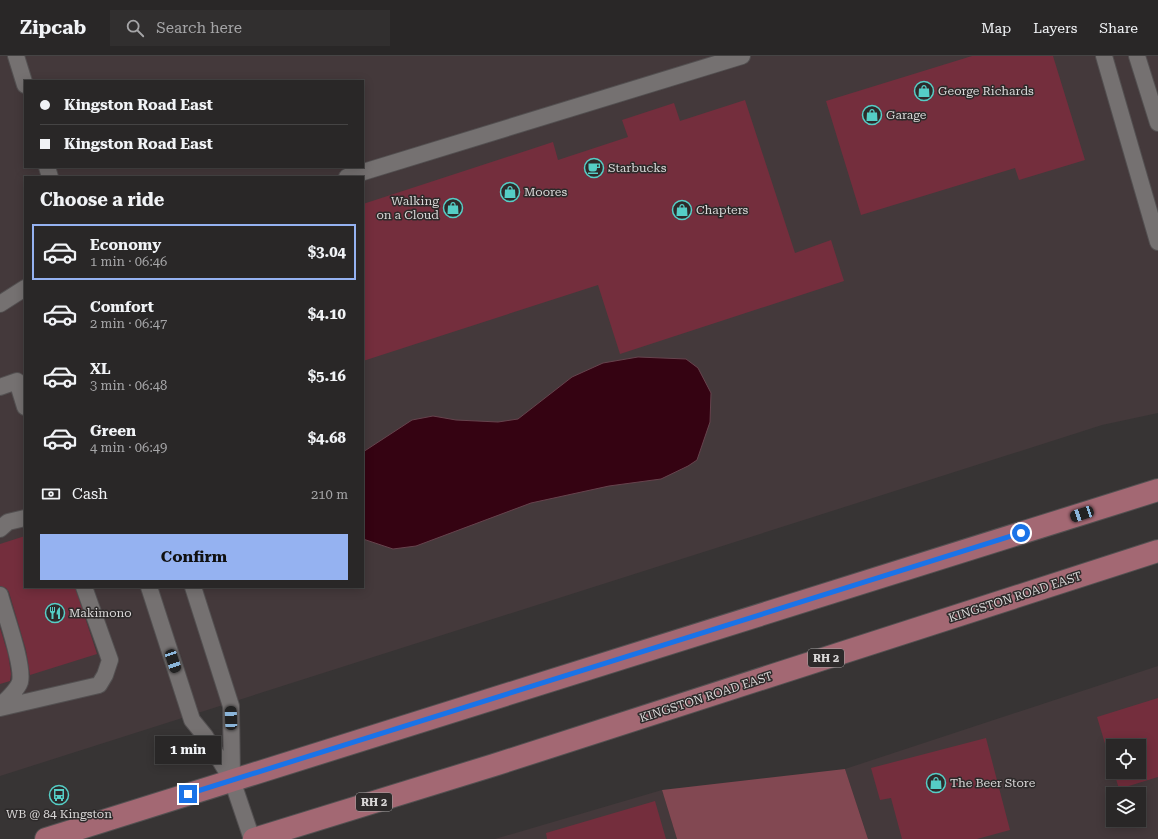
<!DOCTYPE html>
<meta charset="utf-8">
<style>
:root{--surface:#292727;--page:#312f2f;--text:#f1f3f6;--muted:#a5a5a7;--line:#454444;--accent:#95b2f1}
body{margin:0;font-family:"Roboto Serif",serif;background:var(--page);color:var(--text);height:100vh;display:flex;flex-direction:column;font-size:15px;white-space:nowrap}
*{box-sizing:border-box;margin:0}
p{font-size:13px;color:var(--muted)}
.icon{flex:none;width:22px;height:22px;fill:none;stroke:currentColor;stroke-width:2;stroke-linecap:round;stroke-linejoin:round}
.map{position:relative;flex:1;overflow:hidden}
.sheet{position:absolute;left:24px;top:120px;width:340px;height:412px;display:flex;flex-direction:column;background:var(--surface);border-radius:0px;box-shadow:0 2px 10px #0003,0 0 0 1px var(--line)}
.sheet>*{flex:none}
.hud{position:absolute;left:24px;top:24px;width:340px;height:88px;border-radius:0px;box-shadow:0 2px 10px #0003,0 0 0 1px var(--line);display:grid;align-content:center;height:88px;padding:0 16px;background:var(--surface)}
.tools{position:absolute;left:1106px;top:683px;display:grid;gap:8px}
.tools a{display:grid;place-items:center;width:40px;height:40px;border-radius:0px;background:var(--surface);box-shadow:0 2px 10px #0003,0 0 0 1px var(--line);font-size:20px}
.end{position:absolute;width:18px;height:18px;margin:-9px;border:5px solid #1a73e8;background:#fff;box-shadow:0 0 0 2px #fff}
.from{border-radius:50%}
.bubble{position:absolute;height:28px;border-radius:0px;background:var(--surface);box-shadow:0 2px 10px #0003,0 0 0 1px var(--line);font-size:13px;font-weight:700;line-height:28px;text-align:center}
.car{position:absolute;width:12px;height:24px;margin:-12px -6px;border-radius:5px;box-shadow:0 0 3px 1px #0007;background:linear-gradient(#222 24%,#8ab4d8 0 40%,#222 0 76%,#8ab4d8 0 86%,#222 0)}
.hud b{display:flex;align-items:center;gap:14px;height:38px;font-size:15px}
.hud b+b{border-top:1px solid var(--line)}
.hud i{width:10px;height:10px;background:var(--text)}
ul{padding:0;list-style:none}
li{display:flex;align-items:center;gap:12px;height:56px;margin:0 8px 6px;padding:0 8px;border:2px solid transparent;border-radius:0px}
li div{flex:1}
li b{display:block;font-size:15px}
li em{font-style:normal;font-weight:700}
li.current{border-color:var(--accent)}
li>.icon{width:36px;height:36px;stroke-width:1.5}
h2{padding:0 16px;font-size:18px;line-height:48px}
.pay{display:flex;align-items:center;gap:10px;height:44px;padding:0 16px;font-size:15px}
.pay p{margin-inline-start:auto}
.primary-button{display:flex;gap:8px;margin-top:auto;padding:8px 16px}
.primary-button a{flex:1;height:46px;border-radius:0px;background:var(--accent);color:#111;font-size:16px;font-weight:700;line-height:46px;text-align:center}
header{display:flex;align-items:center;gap:24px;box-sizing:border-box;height:56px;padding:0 20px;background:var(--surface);border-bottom:1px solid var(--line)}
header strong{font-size:19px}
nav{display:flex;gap:22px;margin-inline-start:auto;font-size:14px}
.search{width:280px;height:36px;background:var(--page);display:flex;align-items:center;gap:10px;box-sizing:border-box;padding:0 14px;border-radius:0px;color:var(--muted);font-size:15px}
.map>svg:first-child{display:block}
</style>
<header>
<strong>Zipcab</strong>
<div class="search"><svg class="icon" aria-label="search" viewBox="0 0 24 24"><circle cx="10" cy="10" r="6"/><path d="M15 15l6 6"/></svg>Search here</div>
<nav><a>Map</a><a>Layers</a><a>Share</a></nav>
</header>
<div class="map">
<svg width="1158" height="783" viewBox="0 0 1158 783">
<rect width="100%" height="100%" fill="#373434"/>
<path fill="#44393b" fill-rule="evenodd" d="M0 0H1158V357L1102 369 0 720ZM25 25H363V111H25ZM25 121H363V531H25Z
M1158 610V783H868L845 713ZM1113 690H1139V716H1113ZM1113 738H1139V764H1113Z
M662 734 677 783H495Z"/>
<path fill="#824852" d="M845 713 868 783H677L662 734Z"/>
<path fill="#350312" stroke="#66434d" d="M638 301 686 303 698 312 711 337 710 366 697 404 688 410 661 423 609 430 531 447 416 490 393 493 363 483V396L412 364 433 360 456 364 498 366 518 363 572 321 603 307Z"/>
<path fill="#742e3d" d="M972 0H1053L1085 104 1019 124 1015 112 861 159 826 45Z
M745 44 795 197 831 184 844 225 620 298 598 229 363 305V148L553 86 558 104 628 81 622 64 674 47 680 65Z
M25 480V531H75L97 598 30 619 26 594 9 536 6 532 0 530V488Z
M0 572 8 598 11 618 10 625 0 628Z
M1158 642V721L1119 733 1114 716H1139V690H1113V714L1097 661Z
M986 682 1010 774 977 783H902L891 742 880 744 871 712Z
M655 745 666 783H547L546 777Z"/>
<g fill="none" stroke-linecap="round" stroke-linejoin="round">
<defs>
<path id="lane" d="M16 0 25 29
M1104 0 1158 186
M1137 0 1158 67
M47 111 50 121
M347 121 742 0
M0 248 25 232
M0 331 17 325 25 351
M0 473 8 466 25 462
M149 531 192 664 205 680 232 724 252 783
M193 531 231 650 232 724
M0 539C5 558 24 609 20 626 18 632 6 646 0 648
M0 652 99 629 105 619 110 604 84 531"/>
<path id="primary" d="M46 783 1158 434
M254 783 494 709 1158 495"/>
</defs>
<use href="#lane" stroke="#535051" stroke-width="18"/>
<use href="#primary" stroke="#535051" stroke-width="24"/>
<use href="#lane" stroke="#757171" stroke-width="16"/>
<use href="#primary" stroke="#a36873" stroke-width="22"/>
</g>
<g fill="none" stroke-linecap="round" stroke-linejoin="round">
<path stroke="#1a73e8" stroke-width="5" d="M188 738 1021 477"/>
</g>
<defs>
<symbol id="shop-ring" viewBox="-11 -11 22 22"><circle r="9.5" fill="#2d2a2a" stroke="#55cec6" stroke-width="1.5"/><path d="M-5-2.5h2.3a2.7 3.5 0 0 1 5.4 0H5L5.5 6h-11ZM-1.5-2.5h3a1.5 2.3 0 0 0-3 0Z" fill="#55cec6"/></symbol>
<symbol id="cafe-ring" viewBox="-11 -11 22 22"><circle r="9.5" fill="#2d2a2a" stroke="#55cec6" stroke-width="1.5"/><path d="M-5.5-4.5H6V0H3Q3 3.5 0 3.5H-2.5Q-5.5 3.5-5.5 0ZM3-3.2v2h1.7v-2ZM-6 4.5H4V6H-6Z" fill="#55cec6"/></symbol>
<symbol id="restaurant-ring" viewBox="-11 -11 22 22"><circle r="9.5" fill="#2d2a2a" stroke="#55cec6" stroke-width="1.5"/><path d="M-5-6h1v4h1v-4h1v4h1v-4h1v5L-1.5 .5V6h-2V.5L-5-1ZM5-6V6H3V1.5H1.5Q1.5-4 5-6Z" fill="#55cec6"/></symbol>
<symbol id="bus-ring" viewBox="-11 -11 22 22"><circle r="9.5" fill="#2d2a2a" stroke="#55cec6" stroke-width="1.5"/><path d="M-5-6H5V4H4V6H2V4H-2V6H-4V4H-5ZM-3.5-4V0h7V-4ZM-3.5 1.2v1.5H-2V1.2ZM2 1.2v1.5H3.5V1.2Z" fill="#55cec6"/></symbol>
</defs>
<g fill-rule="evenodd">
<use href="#shop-ring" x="913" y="24" width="22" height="22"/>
<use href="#shop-ring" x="861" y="48" width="22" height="22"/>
<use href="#cafe-ring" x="583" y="101" width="22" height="22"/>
<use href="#shop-ring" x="499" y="125" width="22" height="22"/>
<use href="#shop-ring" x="442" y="141" width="22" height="22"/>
<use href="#shop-ring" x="671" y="143" width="22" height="22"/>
<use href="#restaurant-ring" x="44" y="546" width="22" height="22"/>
<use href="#shop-ring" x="925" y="716" width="22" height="22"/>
<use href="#bus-ring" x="48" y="728" width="22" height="22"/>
</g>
<g text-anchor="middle" stroke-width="3" stroke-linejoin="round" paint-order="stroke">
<g fill="#2d2a2a" stroke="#a6a4a4" stroke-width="1">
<rect x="808" y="593" width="36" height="18" rx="3"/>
<rect x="356" y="737" width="36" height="18" rx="3"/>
</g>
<g font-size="11" font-weight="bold" fill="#dad8d8">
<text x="826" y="606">RH 2</text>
<text x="374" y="750">RH 2</text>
</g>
<g font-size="12" fill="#dad8d8" stroke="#2d2a2a" text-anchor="start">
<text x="938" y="39">George Richards</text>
<text x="886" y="63">Garage</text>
<text x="608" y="116">Starbucks</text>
<text x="524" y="140">Moores</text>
<text x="439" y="149" text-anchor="end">Walking<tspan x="439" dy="14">on a Cloud</tspan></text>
<text x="696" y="158">Chapters</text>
<text x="69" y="561">Makimono</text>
<text x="950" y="731">The Beer Store</text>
<text x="59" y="762" text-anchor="middle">WB @ 84 Kingston</text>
</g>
<g font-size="12" fill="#dad8d8" stroke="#2d2a2a">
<text transform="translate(1015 541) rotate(-18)" y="4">KINGSTON ROAD EAST</text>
<text transform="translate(706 641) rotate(-18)" y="4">KINGSTON ROAD EAST</text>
</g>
</g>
</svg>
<div class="tools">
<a><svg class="icon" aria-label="locate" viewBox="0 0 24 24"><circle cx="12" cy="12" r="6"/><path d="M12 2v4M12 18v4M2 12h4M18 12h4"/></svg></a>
<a><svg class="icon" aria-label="layers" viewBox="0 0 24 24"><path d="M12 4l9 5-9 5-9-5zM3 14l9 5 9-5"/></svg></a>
</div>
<i class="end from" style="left:1021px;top:477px"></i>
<i class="end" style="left:188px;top:738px"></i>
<div class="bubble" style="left:155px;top:680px;width:66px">1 min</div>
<i class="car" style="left:1082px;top:458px;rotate:252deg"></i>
<i class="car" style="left:173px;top:605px;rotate:162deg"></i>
<i class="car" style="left:231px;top:662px;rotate:358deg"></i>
<div class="hud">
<b><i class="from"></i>Kingston Road East</b>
<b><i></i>Kingston Road East</b>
</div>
<section class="sheet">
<h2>Choose a ride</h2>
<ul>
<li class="current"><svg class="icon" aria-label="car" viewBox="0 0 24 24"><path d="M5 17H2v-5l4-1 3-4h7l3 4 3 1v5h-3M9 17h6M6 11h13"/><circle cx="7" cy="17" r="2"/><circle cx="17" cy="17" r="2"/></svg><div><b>Economy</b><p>1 min · 06:46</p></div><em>$3.04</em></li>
<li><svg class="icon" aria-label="car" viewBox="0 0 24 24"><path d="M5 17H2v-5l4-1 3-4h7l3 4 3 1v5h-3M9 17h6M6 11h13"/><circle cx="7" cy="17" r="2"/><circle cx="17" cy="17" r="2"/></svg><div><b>Comfort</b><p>2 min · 06:47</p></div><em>$4.10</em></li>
<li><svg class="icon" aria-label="car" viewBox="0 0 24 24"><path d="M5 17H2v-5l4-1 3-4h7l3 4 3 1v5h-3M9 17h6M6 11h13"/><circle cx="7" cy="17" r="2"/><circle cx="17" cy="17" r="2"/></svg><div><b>XL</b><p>3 min · 06:48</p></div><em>$5.16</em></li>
<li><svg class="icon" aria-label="car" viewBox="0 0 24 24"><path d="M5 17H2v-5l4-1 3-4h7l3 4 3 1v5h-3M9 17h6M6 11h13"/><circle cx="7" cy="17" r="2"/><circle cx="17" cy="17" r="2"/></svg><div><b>Green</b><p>4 min · 06:49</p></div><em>$4.68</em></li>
</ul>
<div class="pay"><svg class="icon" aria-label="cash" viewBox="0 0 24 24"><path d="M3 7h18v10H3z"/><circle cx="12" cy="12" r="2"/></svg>Cash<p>210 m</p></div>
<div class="primary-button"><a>Confirm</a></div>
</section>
</div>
